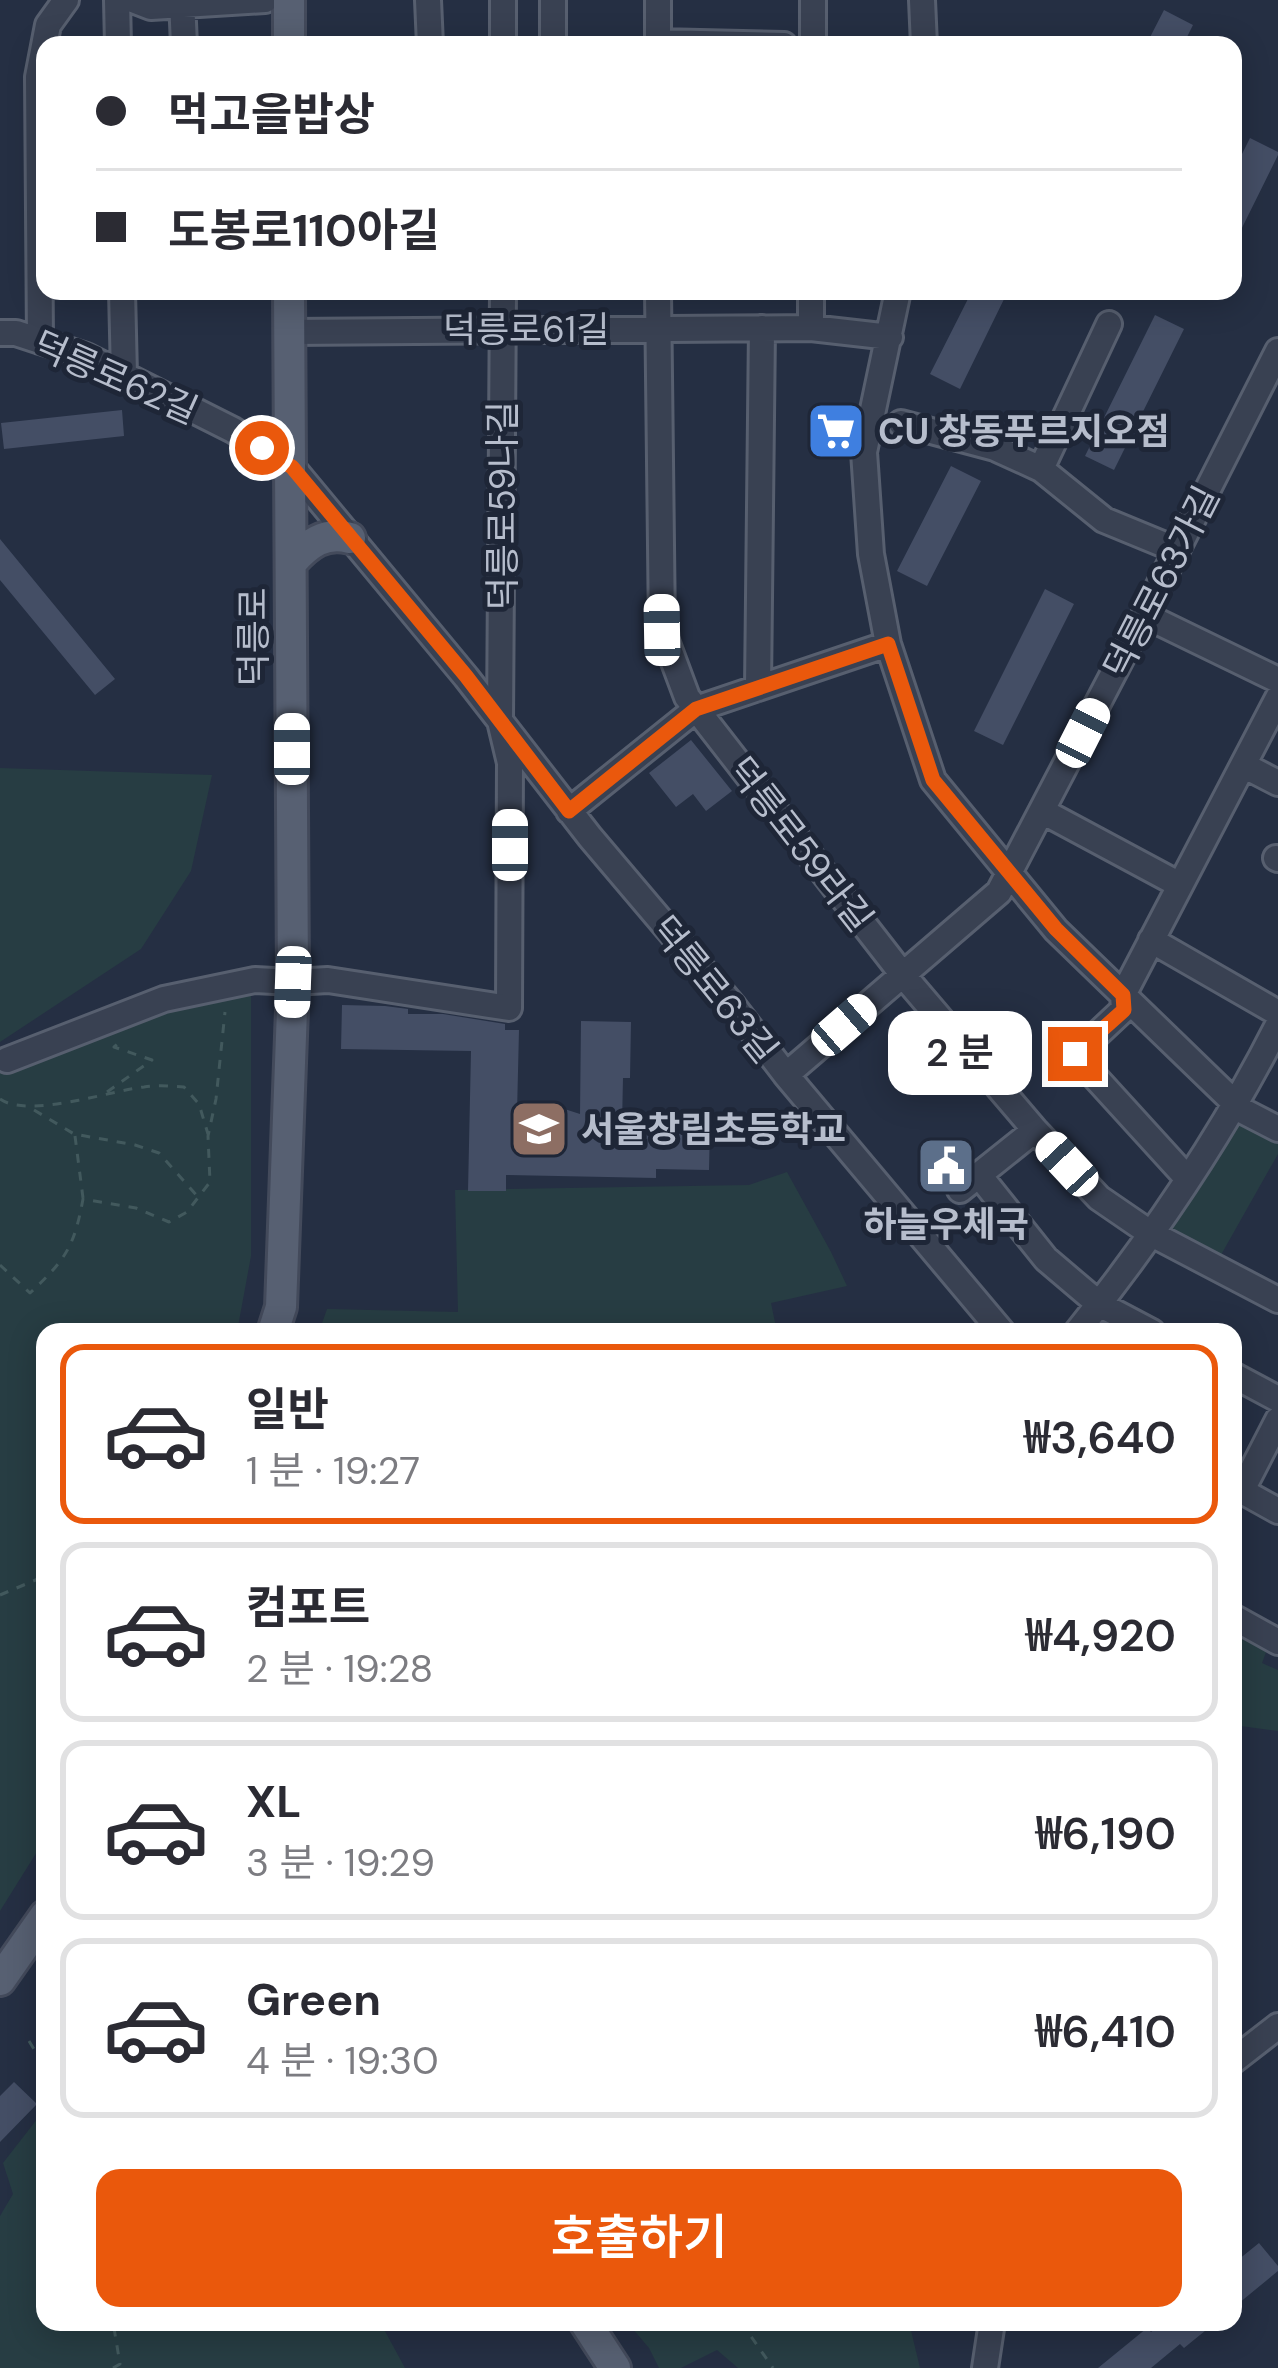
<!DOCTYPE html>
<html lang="ko">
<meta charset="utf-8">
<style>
:root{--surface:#fff;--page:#f7f7f7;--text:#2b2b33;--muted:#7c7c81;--line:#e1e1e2;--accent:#ea580c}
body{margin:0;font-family:"DM Sans","Noto Sans KR",sans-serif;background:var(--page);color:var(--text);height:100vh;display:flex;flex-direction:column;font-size:45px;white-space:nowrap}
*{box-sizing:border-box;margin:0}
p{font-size:39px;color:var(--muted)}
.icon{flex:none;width:66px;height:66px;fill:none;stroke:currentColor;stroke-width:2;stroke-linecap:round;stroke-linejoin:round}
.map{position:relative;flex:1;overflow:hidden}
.side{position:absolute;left:36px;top:1323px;width:1206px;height:1008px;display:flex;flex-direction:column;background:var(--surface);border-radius:24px;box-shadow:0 6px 30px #0003}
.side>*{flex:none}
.top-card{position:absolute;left:36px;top:36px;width:1206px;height:264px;border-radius:24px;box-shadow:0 6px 30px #0003;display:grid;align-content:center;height:264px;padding:0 60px;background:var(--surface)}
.end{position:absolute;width:54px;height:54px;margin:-27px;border:15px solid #ea580c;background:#fff;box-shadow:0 0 0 6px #fff}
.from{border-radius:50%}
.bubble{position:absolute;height:84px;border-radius:24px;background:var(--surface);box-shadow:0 6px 30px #0003;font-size:39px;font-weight:600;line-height:84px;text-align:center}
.car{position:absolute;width:36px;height:72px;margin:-36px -18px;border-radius:15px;box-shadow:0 0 9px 3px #0007;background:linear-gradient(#fff 24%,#345 0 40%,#fff 0 76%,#345 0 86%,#fff 0)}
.top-card b{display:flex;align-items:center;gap:42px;height:114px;font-size:45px}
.top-card b+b{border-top:3px solid var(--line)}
.top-card i{width:30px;height:30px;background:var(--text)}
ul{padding:21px 0 0;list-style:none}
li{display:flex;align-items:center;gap:36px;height:180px;margin:0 24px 18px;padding:0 36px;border:6px solid var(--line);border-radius:24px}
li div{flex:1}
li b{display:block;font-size:45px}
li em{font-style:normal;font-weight:600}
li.selected{border-color:var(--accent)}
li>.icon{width:108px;height:108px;stroke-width:1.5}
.button{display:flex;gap:24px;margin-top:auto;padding:24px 60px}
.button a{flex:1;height:138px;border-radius:24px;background:var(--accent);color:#fff;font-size:48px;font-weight:600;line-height:138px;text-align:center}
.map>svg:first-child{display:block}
</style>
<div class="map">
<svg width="1278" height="2368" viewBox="0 0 1278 2368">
<rect width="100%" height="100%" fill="#252f43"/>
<path fill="#273d43" d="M0 768 212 775 191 871 141 949 0 1042Z
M251 994V1256L237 1332H45V1839L0 1911V1056L7 1073 173 1006Z
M1238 1116 1278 1137V1154L1217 1262 1163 1234Z
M787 1172 831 1252 847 1286 771 1303 777 1332H319L327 1309 458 1312 455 1190 749 1185Z
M1233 1621 1271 1639 1262 1663 1278 1670V1731L1233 1725Z
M45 2109V2322H380L405 2368H0V2216L13 2194 3 2163Z
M627 2322H909L920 2368H738L717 2350 681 2368H659L649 2348Z"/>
<path fill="#444e65" d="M1164 10 1193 25 1183 45H1146Z
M1250 138 1278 152V155L1233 246V172Z
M972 291H1008L960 389 930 374Z
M1155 315 1184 329 1114 470 1085 456Z
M122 410 124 436 4 449 1 423Z
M951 466 981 481 927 586 897 571Z
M0 539 115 679 95 695 0 580Z
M1045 589 1074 604 1003 745 974 731Z
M691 740 732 791 706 811 693 794 676 807 649 773Z
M342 1005 385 1006 408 1009V1014H443L505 1024V1030H519L517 1113 549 1104 580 1114 581 1021 631 1022 630 1078H623L622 1124 710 1125 709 1170 656 1169V1178L506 1175V1191H468L471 1051 341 1049Z
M14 2082 37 2104 0 2142V2096Z
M1259 2243 1278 2266V2271L1233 2308V2264Z
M1163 2322H1216L1184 2348 1180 2344 1151 2368H1098L1147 2328 1151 2332Z"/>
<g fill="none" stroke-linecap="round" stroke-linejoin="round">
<defs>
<path id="minor" d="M117 0 118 45
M133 0 151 7 265 0
M182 0 184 45
M428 0 430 45
M503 0V45
M553 0V45
M658 0V45
M922 0 924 45
M658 42 784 45
M813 45V0
M122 291 124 375
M658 291 662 630 687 697 903 975 1035 1130 1099 1198 1150 1233 1278 1300
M898 291 864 452 871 554 888 644 933 780 1056 930 1243 1111 1278 1129
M811 328V291
M290 332 811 328 890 337
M0 333H16L86 356 233 430 292 467 466 677 590 837 734 1007 786 1075 1002 1332
M40 341 38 77 48 25 66 0
M901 423 995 448 1041 469 1104 520 1177 550
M1041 469 1109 324
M1144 615 1278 680
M758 688 762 328
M1243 765 1278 783
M569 811 696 709 888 644
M1042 811 1180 885
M1276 858 1278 859
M1151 940 1278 1013
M7 1060 164 999 255 980 293 982 328 980 509 1008 510 763 500 721 503 291
M786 1075 999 892 1144 615 1278 351
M979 1175 1046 1259 1099 1304 1152 1332
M1187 1178 1075 1055 1124 1009 1123 995 1278 698
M960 1190 1035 1130
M1077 1332C1153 1237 1223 1134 1278 1025
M1233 1375 1278 1399
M1233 1486 1278 1511
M1242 1490 1278 1420
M1233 1617 1278 1642
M1233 2061 1278 2026
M985 2368 992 2322"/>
<path id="major" d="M289 45V0
M292 562C308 544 325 531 350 538
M273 1332 281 1307 293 982 289 291
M0 1980 45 1916
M585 2322 615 2368"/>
</defs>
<use href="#minor" stroke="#575f6f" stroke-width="30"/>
<use href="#major" stroke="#434a5b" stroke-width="36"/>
<path stroke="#42595d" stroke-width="3" stroke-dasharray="9 9" stroke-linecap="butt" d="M107 1092 152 1060 114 1047 120 1042
M0 1099C29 1119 108 1091 144 1087 157 1085 171 1086 184 1087L199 1104 208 1134
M34 1110 74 1134 135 1145 159 1153 199 1198
M75 1136 83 1198
M0 1265 30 1293C65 1260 74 1248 83 1199L136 1208 169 1222 187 1212 210 1182 208 1136 216 1099 225 1012
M0 1595 45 1576
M29 2041 45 2067
M741 2322 773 2368
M113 2368 120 2364 113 2322"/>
<use href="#minor" stroke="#394152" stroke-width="24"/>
<use href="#major" stroke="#576072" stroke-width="30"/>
</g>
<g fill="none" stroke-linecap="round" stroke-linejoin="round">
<path stroke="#ea580c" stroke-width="15" d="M262 448 292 467 466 676 569 811 696 709 888 644 933 780 1056 929 1123 995 1124 1010 1075 1054"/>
</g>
<defs>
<symbol id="supermarket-square" viewBox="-11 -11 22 22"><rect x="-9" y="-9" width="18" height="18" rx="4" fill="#3f7fe0" stroke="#1e2637"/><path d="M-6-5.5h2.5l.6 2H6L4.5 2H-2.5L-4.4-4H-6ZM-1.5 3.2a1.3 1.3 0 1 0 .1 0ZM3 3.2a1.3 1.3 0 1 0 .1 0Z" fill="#fff"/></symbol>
<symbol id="school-square" viewBox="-11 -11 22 22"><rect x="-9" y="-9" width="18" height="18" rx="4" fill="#8d6e63" stroke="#1e2637"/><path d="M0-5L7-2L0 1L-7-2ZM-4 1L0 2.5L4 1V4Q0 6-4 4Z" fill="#fff"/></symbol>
<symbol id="civic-square" viewBox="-11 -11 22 22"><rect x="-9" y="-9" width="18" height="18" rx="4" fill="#5c6f8a" stroke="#1e2637"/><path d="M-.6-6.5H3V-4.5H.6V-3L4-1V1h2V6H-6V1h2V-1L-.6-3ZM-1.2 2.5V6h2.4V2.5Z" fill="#fff"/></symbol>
</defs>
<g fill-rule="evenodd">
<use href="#supermarket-square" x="803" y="398" width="66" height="66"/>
<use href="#school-square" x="506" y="1096" width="66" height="66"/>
<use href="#civic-square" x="913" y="1133" width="66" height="66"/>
</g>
<g text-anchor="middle" stroke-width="10" stroke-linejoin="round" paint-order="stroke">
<g font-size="36" fill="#b6bdcc" stroke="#1e2637">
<text x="526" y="342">덕릉로61길</text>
<text transform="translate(116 377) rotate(24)" y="13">덕릉로62길</text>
<text transform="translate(502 506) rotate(-90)" y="13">덕릉로59나길</text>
<text transform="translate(1161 582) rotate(-63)" y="13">덕릉로63가길</text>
<text transform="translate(253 637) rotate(-90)" y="13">덕릉로</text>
<text transform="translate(801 844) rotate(52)" y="13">덕릉로59라길</text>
<text transform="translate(715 989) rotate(51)" y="13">덕릉로63길</text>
</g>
<g font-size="36" font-weight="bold" fill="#b6bdcc" stroke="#1e2637" text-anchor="start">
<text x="878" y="444">CU 창동푸르지오점</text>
<text x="581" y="1142">서울창림초등학교</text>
<text x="946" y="1237" text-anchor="middle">하늘우체국</text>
</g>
</g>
</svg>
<i class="end from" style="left:262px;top:448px"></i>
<i class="end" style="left:1075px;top:1054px"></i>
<div class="bubble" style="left:888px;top:1011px;width:144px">2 분</div>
<i class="car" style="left:662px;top:630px;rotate:359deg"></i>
<i class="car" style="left:1083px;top:733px;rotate:27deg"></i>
<i class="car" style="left:292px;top:749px;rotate:0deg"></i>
<i class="car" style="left:510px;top:845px;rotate:0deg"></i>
<i class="car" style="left:293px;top:982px;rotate:182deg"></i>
<i class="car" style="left:844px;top:1025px;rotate:49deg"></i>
<i class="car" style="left:1067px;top:1164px;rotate:317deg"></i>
<div class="top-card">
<b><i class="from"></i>먹고을밥상</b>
<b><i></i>도봉로110아길</b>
</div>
<section class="side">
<ul>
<li class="selected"><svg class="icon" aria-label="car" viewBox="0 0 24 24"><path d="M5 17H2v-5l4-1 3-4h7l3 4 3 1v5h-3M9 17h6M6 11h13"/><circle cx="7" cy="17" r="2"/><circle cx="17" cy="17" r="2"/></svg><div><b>일반</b><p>1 분 · 19:27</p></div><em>₩3,640</em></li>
<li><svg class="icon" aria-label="car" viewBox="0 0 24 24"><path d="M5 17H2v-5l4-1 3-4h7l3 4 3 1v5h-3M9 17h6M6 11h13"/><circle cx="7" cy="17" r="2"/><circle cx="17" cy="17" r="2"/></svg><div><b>컴포트</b><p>2 분 · 19:28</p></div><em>₩4,920</em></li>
<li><svg class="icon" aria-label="car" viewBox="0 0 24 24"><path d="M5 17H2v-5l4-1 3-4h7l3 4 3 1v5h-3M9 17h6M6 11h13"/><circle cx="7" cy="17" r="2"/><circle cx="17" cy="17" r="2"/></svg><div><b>XL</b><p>3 분 · 19:29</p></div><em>₩6,190</em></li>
<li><svg class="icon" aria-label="car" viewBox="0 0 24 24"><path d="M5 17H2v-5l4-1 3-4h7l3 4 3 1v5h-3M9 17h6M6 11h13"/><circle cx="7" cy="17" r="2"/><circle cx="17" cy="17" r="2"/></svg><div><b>Green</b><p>4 분 · 19:30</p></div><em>₩6,410</em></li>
</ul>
<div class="button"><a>호출하기</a></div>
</section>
</div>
